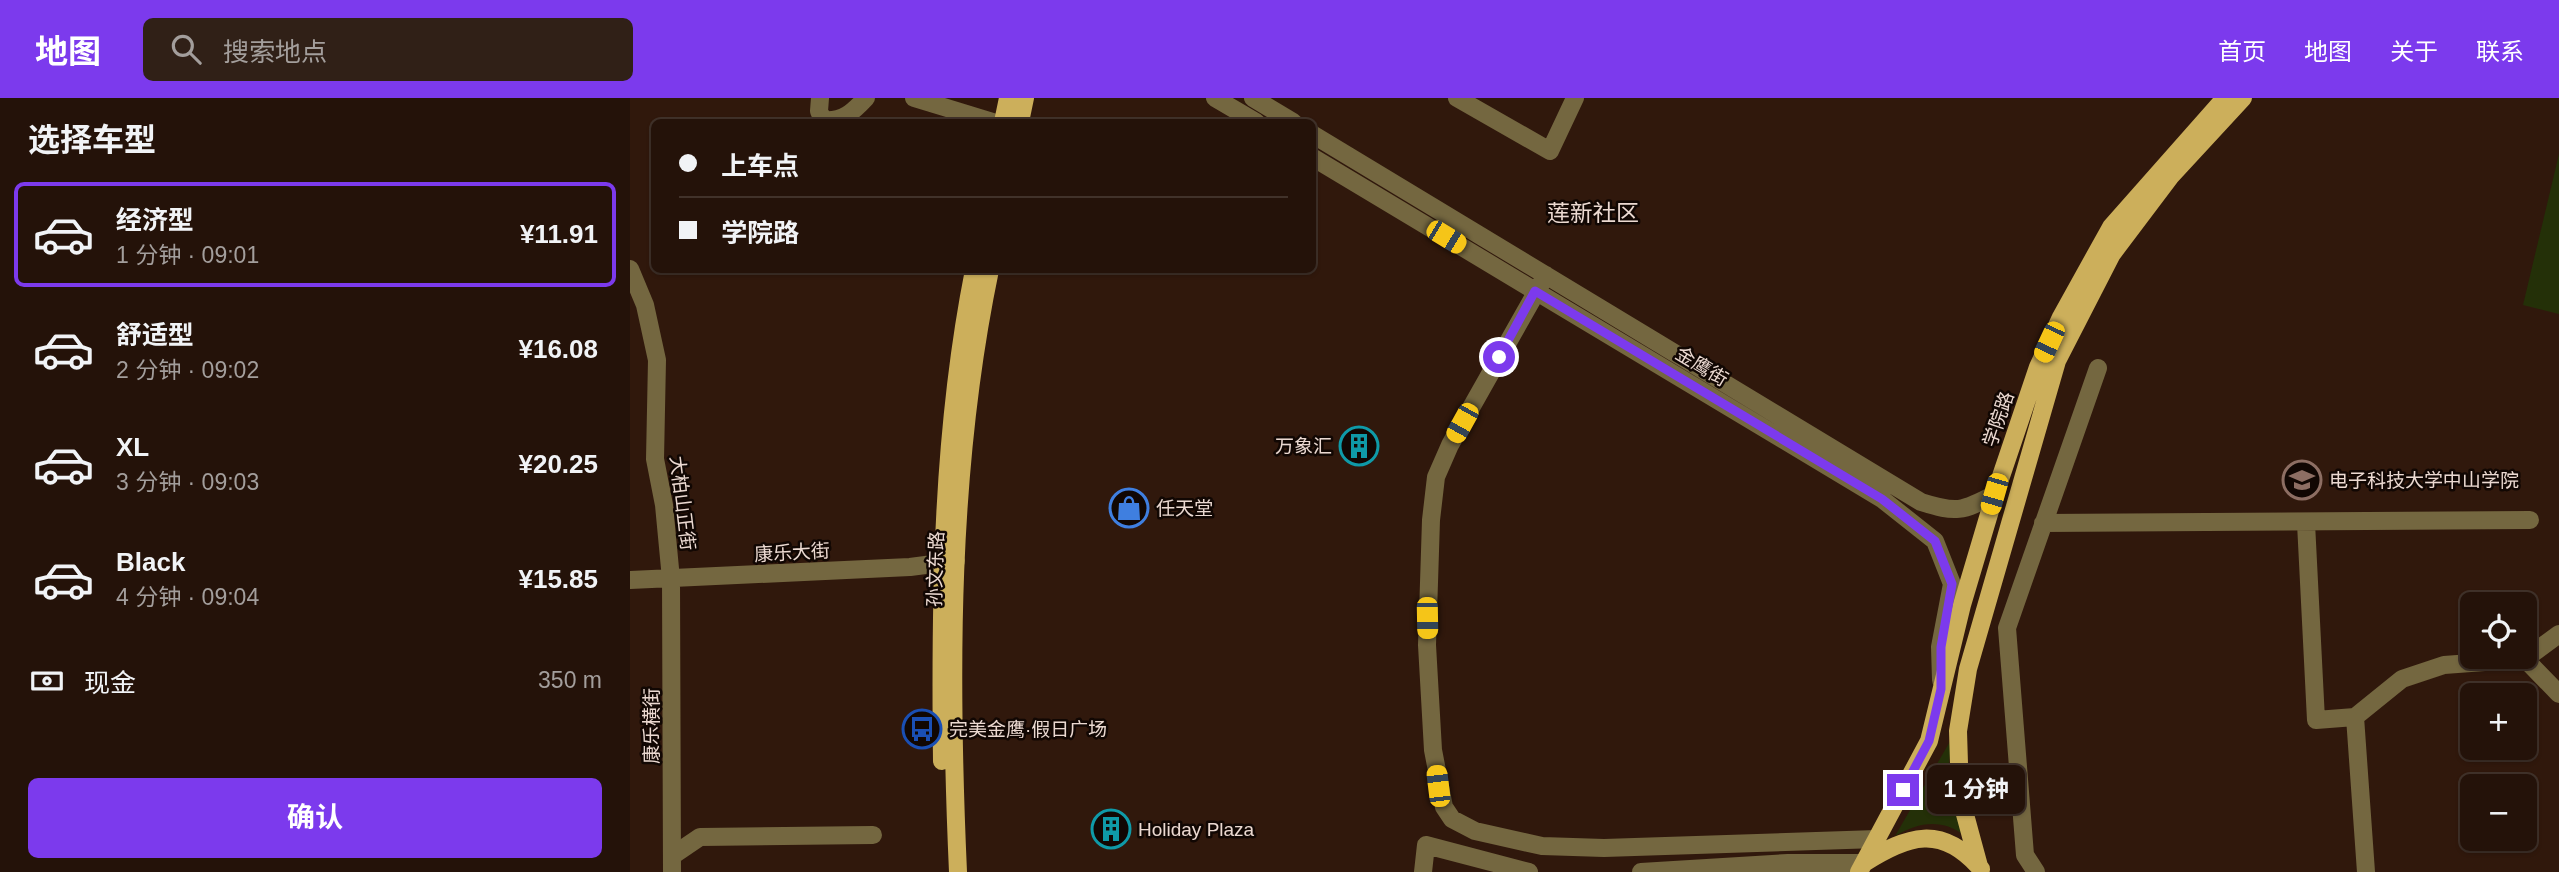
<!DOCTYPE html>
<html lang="zh">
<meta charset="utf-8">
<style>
:root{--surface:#241209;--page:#302017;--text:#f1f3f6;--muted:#a39e9c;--line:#41322a;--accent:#7c3aed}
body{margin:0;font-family:Arial,"Noto Sans SC",sans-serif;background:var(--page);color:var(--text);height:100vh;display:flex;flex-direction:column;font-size:26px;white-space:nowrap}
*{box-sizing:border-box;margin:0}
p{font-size:23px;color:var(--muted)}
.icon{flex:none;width:38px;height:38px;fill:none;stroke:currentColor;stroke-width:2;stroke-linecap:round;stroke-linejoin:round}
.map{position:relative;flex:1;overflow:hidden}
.drawer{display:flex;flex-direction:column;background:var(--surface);width:630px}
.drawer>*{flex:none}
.hud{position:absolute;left:21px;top:21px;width:665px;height:154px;border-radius:10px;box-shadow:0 2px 5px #0004,0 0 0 2px var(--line);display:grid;align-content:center;height:154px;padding:0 28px;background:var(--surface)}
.tools{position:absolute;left:1830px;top:494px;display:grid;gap:14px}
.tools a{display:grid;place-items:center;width:77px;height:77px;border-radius:10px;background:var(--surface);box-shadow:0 2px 5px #0004,0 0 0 2px var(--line);font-size:35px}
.end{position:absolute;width:32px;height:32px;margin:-16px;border:9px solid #7c3aed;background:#fff;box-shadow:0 0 0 4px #fff}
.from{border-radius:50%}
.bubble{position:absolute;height:49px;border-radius:10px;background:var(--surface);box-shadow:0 2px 5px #0004,0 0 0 2px var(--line);font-size:23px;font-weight:700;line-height:49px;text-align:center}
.car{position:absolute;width:21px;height:42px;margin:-21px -10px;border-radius:9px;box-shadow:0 0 5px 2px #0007;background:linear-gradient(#f5c518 24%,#345 0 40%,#f5c518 0 76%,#345 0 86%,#f5c518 0)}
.hud b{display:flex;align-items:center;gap:24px;height:66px;font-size:26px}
.hud b+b{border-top:2px solid var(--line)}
.hud i{width:18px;height:18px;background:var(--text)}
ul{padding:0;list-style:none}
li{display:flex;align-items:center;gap:21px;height:105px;margin:0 14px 10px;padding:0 14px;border:4px solid transparent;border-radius:10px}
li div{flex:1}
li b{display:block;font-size:26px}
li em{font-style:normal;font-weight:700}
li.current{border-color:var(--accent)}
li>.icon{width:63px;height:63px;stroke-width:1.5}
h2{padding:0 28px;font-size:32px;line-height:84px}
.pay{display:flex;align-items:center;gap:18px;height:77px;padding:0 28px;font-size:26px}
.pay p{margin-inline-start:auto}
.cta{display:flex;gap:14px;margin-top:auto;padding:14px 28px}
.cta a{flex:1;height:80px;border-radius:10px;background:var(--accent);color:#fff;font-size:28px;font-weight:700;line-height:80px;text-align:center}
header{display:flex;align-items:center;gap:42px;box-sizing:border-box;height:98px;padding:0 35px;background:var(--accent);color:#fff}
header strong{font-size:33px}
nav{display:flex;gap:38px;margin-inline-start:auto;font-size:24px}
.search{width:490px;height:63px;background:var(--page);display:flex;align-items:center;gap:18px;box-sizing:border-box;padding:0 24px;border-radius:10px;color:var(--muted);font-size:26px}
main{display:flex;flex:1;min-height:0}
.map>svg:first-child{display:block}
</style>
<header>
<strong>地图</strong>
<div class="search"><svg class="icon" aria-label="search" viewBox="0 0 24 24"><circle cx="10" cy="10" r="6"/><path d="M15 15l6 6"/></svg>搜索地点</div>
<nav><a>首页</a><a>地图</a><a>关于</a><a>联系</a></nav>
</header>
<main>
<section class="drawer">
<h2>选择车型</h2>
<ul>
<li class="current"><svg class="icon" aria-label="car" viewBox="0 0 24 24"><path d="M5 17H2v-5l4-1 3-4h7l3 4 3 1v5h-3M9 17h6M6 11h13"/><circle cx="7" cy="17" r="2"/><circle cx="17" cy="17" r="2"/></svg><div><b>经济型</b><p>1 分钟 · 09:01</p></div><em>¥11.91</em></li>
<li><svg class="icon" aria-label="car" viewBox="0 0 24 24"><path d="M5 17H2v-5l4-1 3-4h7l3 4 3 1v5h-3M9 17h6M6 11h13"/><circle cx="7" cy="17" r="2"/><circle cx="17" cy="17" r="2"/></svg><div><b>舒适型</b><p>2 分钟 · 09:02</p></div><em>¥16.08</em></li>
<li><svg class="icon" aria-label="car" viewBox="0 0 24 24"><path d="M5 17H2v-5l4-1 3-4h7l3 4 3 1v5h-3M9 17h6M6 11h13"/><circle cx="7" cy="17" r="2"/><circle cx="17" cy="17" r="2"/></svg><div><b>XL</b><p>3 分钟 · 09:03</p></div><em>¥20.25</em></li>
<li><svg class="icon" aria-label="car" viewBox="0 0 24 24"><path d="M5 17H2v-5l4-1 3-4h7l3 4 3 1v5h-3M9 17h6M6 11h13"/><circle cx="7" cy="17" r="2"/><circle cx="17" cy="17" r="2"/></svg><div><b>Black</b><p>4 分钟 · 09:04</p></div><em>¥15.85</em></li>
</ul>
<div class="pay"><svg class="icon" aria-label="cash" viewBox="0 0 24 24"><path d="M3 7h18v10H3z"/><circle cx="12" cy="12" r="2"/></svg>现金<p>350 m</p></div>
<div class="cta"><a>确认</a></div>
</section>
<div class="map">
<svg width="1929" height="774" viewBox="0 0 1929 774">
<rect width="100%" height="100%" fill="#30180c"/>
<path fill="#243008" d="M1929 56V216L1893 207Z
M1322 640 1319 665 1335 738C1312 720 1289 724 1265 738Z"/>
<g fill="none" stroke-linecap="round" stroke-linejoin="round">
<path stroke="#746740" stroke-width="18" d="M190 0 189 13 193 22C213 24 223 14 236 0
M284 0 363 24
M585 0 626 24
M623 0 663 24
M827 0 920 53 945 0
M682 36 1291 404C1326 415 1332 414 1365 396
M682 59 1252 401 1305 443 1322 486 1310 549 1311 582
M0 171 15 207 27 262 25 361 34 407 41 481 42 774
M916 177 820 347 806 379 801 422 797 547 803 652 814 709 822 721 845 733 912 748 974 750 1247 741
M1413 425 1900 422
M1676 425 1686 622 1725 619 1772 581 1814 567 1895 561 1929 596
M0 482 280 469 326 463
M1895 561 1929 536
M1725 619 1736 774
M42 758 70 739 243 737
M793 774 796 747 899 774
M1011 774 1158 765H1234
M1406 774 1395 757 1377 530 1468 270"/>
<path stroke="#ccaf5b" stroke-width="18" d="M373 24 378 0
M390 24 395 0
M312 663C310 499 312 333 344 172
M1234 765C1278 738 1311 725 1351 771
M1349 768 1330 698 1328 633 1338 571 1427 263 1482 156 1540 79 1613 0
M328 774C319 573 319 369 360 172
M1229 774 1299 643 1332 507 1365 396 1408 269 1431 219 1481 129 1595 0"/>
</g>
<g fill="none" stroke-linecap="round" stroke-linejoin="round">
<path stroke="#7c3aed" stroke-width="9" d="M869 259 905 193 1252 401 1305 443 1322 486 1311 549V591L1299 643 1273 692"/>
</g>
<defs>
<symbol id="building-ring" viewBox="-11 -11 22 22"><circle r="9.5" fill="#110703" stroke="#0f9aa8" stroke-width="1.5"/><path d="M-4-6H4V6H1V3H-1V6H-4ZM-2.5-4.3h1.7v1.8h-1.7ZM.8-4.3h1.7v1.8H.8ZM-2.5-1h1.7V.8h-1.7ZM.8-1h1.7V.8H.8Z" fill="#0f9aa8"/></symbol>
<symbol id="university-ring" viewBox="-11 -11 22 22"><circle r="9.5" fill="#110703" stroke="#8d6e63" stroke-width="1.5"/><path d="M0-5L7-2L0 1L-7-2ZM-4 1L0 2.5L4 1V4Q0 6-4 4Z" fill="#8d6e63"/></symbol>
<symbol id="shop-ring" viewBox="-11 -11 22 22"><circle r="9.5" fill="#110703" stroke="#3f7fe0" stroke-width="1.5"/><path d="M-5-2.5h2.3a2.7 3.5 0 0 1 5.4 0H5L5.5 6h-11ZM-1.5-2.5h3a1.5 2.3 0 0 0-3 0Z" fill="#3f7fe0"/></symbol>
<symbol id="bus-ring" viewBox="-11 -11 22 22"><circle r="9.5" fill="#110703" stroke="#1a4fb4" stroke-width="1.5"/><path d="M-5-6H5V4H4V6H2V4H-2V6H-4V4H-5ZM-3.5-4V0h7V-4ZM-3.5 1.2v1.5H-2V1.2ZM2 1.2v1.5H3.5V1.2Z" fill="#1a4fb4"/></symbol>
</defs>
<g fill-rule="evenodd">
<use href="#building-ring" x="707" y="326" width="44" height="44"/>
<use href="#university-ring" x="1650" y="360" width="44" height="44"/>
<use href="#shop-ring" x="477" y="388" width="44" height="44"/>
<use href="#bus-ring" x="270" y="609" width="44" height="44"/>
<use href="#building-ring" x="459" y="709" width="44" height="44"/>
</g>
<g text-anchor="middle" stroke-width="5" stroke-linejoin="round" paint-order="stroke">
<g font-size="19" fill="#ebd9d1" stroke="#110703">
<text transform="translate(1072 268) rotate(31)" y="7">金鹰街</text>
<text transform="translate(1368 321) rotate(-71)" y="7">学院路</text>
<text transform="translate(53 405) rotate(83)" y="7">大柏山正街</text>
<text transform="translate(162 454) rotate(-3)" y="7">康乐大街</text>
<text transform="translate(305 471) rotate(-88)" y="7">孙文东路</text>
<text transform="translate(21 628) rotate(-90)" y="7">康乐横街</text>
</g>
<g font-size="19" fill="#ebd9d1" stroke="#110703" text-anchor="start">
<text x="702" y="355" text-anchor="end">万象汇</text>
<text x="1699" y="389">电子科技大学中山学院</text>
<text x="526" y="417">任天堂</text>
<text x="319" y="638">完美金鹰·假日广场</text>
<text x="508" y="738">Holiday Plaza</text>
</g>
<g font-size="23" fill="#ebd9d1" stroke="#110703">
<text x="963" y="123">莲新社区</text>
</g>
</g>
</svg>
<div class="tools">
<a><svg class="icon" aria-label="locate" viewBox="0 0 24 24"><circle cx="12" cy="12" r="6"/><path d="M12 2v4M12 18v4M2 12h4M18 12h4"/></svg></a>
<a>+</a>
<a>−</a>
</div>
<i class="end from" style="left:869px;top:259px"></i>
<i class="end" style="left:1273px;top:692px"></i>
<div class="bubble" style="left:1297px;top:667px;width:98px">1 分钟</div>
<i class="car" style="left:816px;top:139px;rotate:121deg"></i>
<i class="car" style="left:1419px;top:244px;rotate:205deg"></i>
<i class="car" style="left:832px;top:325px;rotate:209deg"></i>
<i class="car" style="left:1364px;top:396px;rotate:196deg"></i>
<i class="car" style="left:797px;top:520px;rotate:179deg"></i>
<i class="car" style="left:808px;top:688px;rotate:353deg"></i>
<div class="hud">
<b><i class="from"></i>上车点</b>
<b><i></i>学院路</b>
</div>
</div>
</main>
